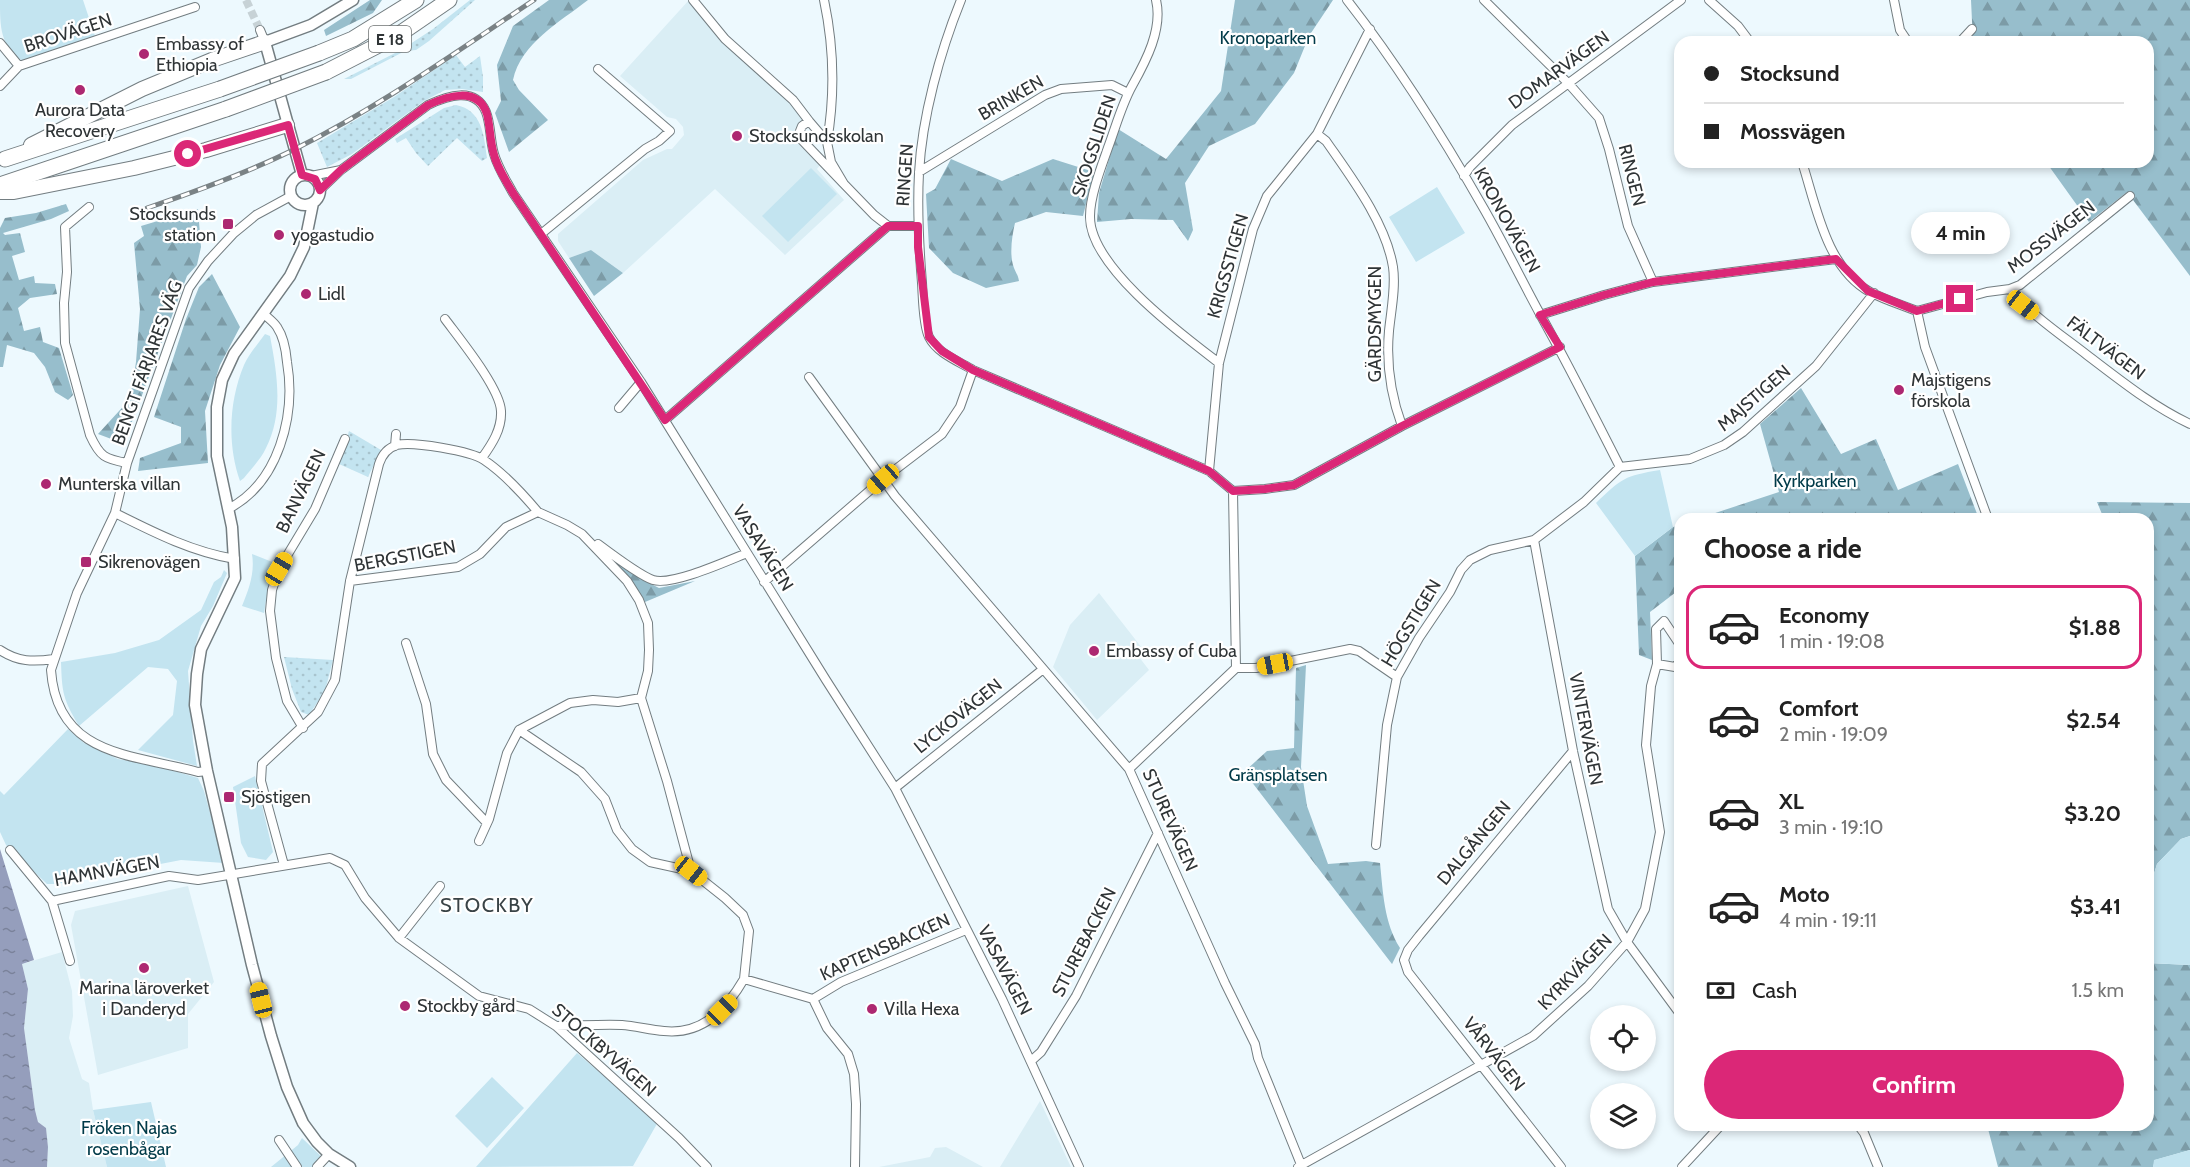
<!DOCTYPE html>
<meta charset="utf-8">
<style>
:root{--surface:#fff;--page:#f2f2f2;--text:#222;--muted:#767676;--line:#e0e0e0;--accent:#db2777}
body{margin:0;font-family:Cabin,sans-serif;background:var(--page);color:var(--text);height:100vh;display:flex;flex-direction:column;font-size:22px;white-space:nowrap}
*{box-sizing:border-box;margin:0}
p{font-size:20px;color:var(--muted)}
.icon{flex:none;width:33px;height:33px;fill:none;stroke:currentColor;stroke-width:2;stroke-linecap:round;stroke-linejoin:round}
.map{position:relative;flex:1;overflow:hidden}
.side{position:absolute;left:1674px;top:513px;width:480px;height:618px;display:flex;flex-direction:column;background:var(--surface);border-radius:18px;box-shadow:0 3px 9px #0003}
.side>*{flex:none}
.guide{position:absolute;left:1674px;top:36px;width:480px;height:132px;border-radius:18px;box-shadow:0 3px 9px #0003;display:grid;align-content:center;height:132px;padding:0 30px;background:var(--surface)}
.fabs{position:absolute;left:1590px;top:1005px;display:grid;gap:12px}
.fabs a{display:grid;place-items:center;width:66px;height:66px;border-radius:50%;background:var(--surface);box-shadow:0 3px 9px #0003;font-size:30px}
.end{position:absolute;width:27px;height:27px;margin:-14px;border:8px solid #db2777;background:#fff;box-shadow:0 0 0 3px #fff}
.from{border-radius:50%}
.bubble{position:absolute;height:42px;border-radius:21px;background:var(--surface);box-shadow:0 3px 9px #0003;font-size:20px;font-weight:700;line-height:42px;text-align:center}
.car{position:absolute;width:18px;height:36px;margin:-18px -9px;border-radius:8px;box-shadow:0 0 4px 2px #0007;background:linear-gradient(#f5c518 24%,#345 0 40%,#f5c518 0 76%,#345 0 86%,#f5c518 0)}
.guide b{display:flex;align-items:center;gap:21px;height:57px;font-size:22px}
.guide b+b{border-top:2px solid var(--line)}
.guide i{width:15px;height:15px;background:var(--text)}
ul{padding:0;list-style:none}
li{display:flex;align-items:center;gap:18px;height:84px;margin:0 12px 9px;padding:0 18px;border:3px solid transparent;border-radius:18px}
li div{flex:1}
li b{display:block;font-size:22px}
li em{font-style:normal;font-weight:700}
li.selected{border-color:var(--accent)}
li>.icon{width:54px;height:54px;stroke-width:1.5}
h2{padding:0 30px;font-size:27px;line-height:72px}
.pay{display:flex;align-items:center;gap:15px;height:66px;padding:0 30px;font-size:22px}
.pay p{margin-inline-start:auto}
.cta{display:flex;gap:12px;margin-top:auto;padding:12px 30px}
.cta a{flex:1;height:69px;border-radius:36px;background:var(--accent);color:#fff;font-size:24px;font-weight:700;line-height:69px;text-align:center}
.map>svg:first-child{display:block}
</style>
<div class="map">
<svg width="2190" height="1167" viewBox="0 0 2190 1167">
<defs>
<pattern id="grass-dots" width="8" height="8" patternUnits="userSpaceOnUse" patternTransform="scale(1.5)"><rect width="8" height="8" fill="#c3e4f0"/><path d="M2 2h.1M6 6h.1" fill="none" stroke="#a8c4ce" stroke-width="1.8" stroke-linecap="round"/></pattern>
<pattern id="forest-firs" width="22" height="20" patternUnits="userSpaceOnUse" patternTransform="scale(1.5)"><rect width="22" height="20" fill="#97becc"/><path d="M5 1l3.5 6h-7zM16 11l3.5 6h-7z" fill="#7c9ba6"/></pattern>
<pattern id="water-ripples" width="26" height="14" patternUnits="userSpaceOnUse" patternTransform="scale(1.5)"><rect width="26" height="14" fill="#959ebc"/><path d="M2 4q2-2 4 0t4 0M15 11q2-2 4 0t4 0" fill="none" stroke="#7a829a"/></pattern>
</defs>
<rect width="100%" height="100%" fill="#edf9fe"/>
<path fill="#daeef5" d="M689 0 715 34 786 97 803 119 791 134 792 138 820 165 817 169 844 200 785 255 715 189 623 273 591 250 569 258 558 241V234L643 160 667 149H672L684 135 683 127 676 119 667 117 620 76Z
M1099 593 1142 648 1136 653 1149 670 1097 720 1053 667 1070 625Z
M188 886 214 982 188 1014V1048L98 1075 71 925 75 911Z
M62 952 72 991 73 1016 69 1038 82 1079 89 1083 93 1110 107 1167H47L48 1147 46 1129 38 1122 35 1110 24 1028 28 989 22 964Z
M1040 1101 1071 1167H1000Z
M946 1147 983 1167H879L930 1157 935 1148Z"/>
<path fill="url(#grass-dots)" d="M470 0H475L429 41 416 50 405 51 351 79H344L401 50 433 29Z
M456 55 465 67 480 56 483 77V92L462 89 445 90 424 101 352 154 327 167 317 143 394 97Z
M456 105C482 110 484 135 487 158L482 161 457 138 428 166 416 153 406 138 397 143 395 139 444 108Z
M349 431 381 450 368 477 339 464Z
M284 657 333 660 325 691 309 715 301 712 292 689Z"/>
<path fill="url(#forest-firs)" d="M370 0H382L373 13 326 36 324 30Z
M549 0H588C560 22 521 43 513 80L519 90 548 120 509 152 495 113 501 101 497 65 513 26Z
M1235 0H1333L1309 36 1294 73 1255 124 1209 146 1185 183 1193 230 1188 241 1173 220 1131 219 1097 222 1099 193 1118 129 1166 159 1221 91Z
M1971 0H2190V276L2127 192 2089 222 2046 162H2148V42H1973Z
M951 159 1002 181 1053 159 1094 172 1083 216 1046 212 1015 223C1012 236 1009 255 1014 268 1016 273 1018 275 1019 281L986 288 953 273 929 248 926 194 935 189Z
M66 204 69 211 51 219 3 233 5 235 20 233 25 252 12 256 19 280 34 276 35 283 55 284 57 294 30 298 18 308 24 331 40 327 43 342 59 348 73 395 68 400 55 392 45 367 34 353 7 345 3 367H0V228L5 218 36 213Z
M198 209 201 247 197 265 187 276 127 435 114 440 98 434 130 399 136 362 140 309 134 243 144 236 141 226Z
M591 250 623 273 594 296 569 258Z
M212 274 240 327 220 365 205 411 208 463 138 471 140 458 181 443V427L154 417 186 319 199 287Z
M1801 388 1841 454 1876 439 1898 490 1958 464 1979 519H1697L1779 492 1760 424Z
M2097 502 2190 503V836L2181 839 2157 864 2148 893V519H2104Z
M1680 525V589L1650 612 1652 660 1639 655 1635 556 1673 527Z
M598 548 645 581 659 588 695 581 645 602 620 567Z
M1306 665 1301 767 1307 806 1328 864 1366 861 1380 863C1383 892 1384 923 1400 948L1392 964 1244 772 1267 751 1294 748 1296 668Z
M2148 963 2190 965V1150L2155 1160 2153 1167H1998L1987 1125H2148Z"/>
<path fill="#c3e4f0" d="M0 0H83L95 36 23 61C0 46 0 27 0 0Z
M811 168 837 194 788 242 762 216Z
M1437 187 1465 233 1416 262 1389 217Z
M265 334 270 336C277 373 284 413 266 448 261 459 251 469 244 478L240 481C227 444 229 401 244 365 249 354 258 344 265 334Z
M1660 470 1673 527 1635 556 1596 503C1622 478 1624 476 1660 470Z
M252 554 280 565 268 589 264 613 242 606C249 589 255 573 252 554Z
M224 570 227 573 213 606 201 626 188 671 193 741 197 766 138 750 173 715 177 681 168 669 148 667 79 726C63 699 62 693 61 662L115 653 159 640 201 610 214 582 221 577Z
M68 729 84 743 118 759 157 766 198 778 204 791 224 863 181 860 57 884H47L6 845 0 832V791L4 795Z
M255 776 273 852 266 860 248 857 241 843 233 787Z
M2190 836V965L2148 963V893L2157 864 2181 839Z
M577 1053 658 1122 633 1166 476 1167Z
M492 1077 524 1108 487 1148 455 1116Z
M151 1102 166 1167H107L93 1110Z
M302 1138 326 1161 319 1167H271L298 1145Z
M2190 1150V1167H2153L2154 1160Z"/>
<path fill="url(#water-ripples)" d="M0 849 34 960 22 964 28 989 24 1028 35 1110 38 1122 46 1128 48 1147 47 1167H0Z"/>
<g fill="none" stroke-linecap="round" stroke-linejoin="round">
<path stroke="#c7d2d6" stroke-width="8" stroke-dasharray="8 4" stroke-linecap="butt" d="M246 0 260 30"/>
<defs>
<path id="minor" d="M693 0 725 39 793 100 809 121
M824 0C834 47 835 95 827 142
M961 0C940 52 922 117 919 173 917 210 919 246 922 283 923 297 923 325 929 337 937 353 958 361 973 370L1209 471 1233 491 1265 489 1294 485 1402 426 1560 347
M1156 0C1163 29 1146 61 1132 86 1122 104 1116 126 1109 145 1102 165 1090 195 1090 216 1089 266 1181 334 1219 363
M1347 0C1398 65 1443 137 1484 209 1504 244 1521 279 1540 314 1568 364 1594 416 1620 467
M1484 0 1569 84 1599 118 1609 149 1628 226 1653 282 1604 295 1540 315
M1709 0 1738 26 1750 42
M1894 0 1900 30 1908 42
M260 30 265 42
M1960 42 1972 29
M0 43 19 66
M0 86 19 66 195 7
M1317 134 1326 141C1351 177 1386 223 1393 267 1396 287 1391 311 1389 331 1386 364 1391 396 1402 426
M1802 162C1816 205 1826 268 1870 292 1885 300 1902 305 1917 311
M919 172 1045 95 1061 89 1112 85 1128 93
M311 176 341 170
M1464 176 1470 167 1512 125 1681 0
M844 184 798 136 802 126 809 121 827 142 831 162 844 184 874 215 888 226
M320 190 341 170 428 105C447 96 475 86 486 112 491 125 490 141 494 154 498 168 506 180 513 193L641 382 826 680 895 788 1002 999 1079 1167
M89 207 65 227 67 272 64 303 65 343 90 435C100 457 105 459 127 463
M541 234 645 149 659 141 670 131 598 69
M1653 282 1836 259
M2010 289C2031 315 2060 334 2087 355 2120 380 2152 406 2190 424
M1917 311 1987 292 2010 289 2020 285 2130 196
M1917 311 1925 347 1988 519
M445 319C459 338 500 388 501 411 502 429 492 444 482 458
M809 377 895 496 1129 769 1225 983 1255 1044 1258 1058 1302 1167
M619 408 641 382
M665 420 888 226H918
M395 446 396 434
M1620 467 1584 502 1534 540 1573 751 1608 909 1627 942 1680 1014
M1620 467 1690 459 1724 445 1743 432 1816 366 1874 293
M1209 471 1219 363 1253 229 1267 196 1317 134 1370 29
M228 509C279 483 296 415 287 362 286 350 283 336 277 327 274 322 268 318 264 314
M115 513C153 532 192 552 235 559
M598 544C610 553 641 576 653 580 672 586 727 561 747 553
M350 581 458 567 480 554 506 527 538 512 567 525 582 534 627 581 639 600 648 623 649 650 648 671 641 698 667 781 691 871 725 898 743 915 749 931 744 979
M764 582 883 479 942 434 960 407 973 370
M406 643 426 704 433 754 446 780 487 823
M0 650C18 662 33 662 54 659
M1657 664 1675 667 1680 662
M1236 668H1256L1350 649 1359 651 1397 677
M303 728 287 701 276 658 270 611 272 590 279 569 315 509 345 439
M519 730 581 772 605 799 617 830 632 849 650 862 691 871
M1129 769 1236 668 1233 491
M207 771 198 772C133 754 57 757 51 670L77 593 115 513 127 463 189 288 208 261 233 234 256 215 291 196
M895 788 1042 670
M479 841 489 819 507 753 519 730 570 703 593 700 618 702 641 698
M1376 845 1387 725 1397 677 1419 638 1450 592 1461 570 1470 560 1490 550 1534 540
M10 850 52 901 70 961
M284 865 261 781 262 764 318 712 335 680 350 581 379 464C382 455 387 448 397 445 412 441 471 451 484 460 505 474 522 493 538 512
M52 901 169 876 198 880 330 858 345 865 365 898 399 938 479 996 529 1009 556 1026 679 1138 707 1167
M399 938 440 886
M813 999 827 1028 848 1054 854 1074 856 1104 855 1167
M556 1026C578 1026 600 1024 622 1025 636 1026 650 1030 664 1031 702 1035 726 1010 744 979L813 999 841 982 966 930
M1031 1061 1041 1052 1076 996 1158 833
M1858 1125 1864 1133 1878 1167
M279 1140 297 1167
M317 1167 329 1154
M1298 1167 1533 1036 1588 986 1627 942 1645 909 1660 832 1646 745 1651 686 1657 664 1656 629 1664 621 1680 645
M1561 1167 1408 972 1404 960 1408 950 1419 936 1573 751
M1682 1167 1721 1125"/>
<path id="tertiary" d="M290 190a15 15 0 1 1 30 0a15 15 0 1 1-30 0Z
M302 175 265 42 311 25 353 0
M313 203 304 247 290 276 234 354 222 380 217 407V456L232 527 235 578 201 649 197 674 195 705 207 771 252 965 271 1036 287 1087 303 1123 317 1142 329 1154 350 1167"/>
<path id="trunk" d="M31 145 142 89 212 60 265 42
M0 192H14L134 168 206 150 287 125"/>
<path id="motorway" d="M319 53 353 39 416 0
M326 72 398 35 449 0
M5 159 220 89
M0 185 226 109"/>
</defs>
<use href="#minor" stroke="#737d81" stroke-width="10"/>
<use href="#tertiary" stroke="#737d81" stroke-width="13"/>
<use href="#trunk" stroke="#737d81" stroke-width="16"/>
<use href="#motorway" stroke="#737d81" stroke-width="17"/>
<use href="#minor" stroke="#fff" stroke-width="8"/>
<use href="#tertiary" stroke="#fff" stroke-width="10"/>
<use href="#trunk" stroke="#fff" stroke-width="14"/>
<use href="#motorway" stroke="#fff" stroke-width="15"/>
<defs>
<path id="rail" d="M147 208C197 191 247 173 295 149 379 107 456 52 534 0"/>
</defs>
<use href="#rail" stroke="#7a8285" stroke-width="5"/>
<use href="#rail" stroke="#fff" stroke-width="3" stroke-dasharray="9" stroke-linecap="butt"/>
<defs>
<path id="motorway-bridge" d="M220 89 319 53
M226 109 326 72"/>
</defs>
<use href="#motorway-bridge" stroke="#737d81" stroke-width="17" stroke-linecap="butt"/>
<use href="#motorway-bridge" stroke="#fff" stroke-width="15"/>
</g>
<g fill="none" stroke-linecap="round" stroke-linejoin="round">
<path stroke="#db2777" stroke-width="8" d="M188 154 288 125 302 175 315 179 320 190 341 170 428 105C447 96 478 86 487 114 490 126 490 139 493 151 496 166 505 179 513 193L665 420 888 226H918V247L929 337 942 351 973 370 1209 471 1233 491 1265 489 1294 485 1402 426 1560 347 1540 315 1604 295 1653 282 1836 259 1868 291 1917 311 1960 299"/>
</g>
<g fill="#ad2871" stroke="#fff" stroke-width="2">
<circle cx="144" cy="54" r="6"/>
<circle cx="80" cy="90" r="6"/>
<circle cx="737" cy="136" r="6"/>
<rect x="222" y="218" width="12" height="12" rx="3"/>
<circle cx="279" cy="235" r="6"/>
<circle cx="306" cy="294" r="6"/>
<circle cx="1899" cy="390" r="6"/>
<circle cx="46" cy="484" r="6"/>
<rect x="80" y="556" width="12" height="12" rx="3"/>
<circle cx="1094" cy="651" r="6"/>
<rect x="223" y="791" width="12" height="12" rx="3"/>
<circle cx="144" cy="968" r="6"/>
<circle cx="405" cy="1006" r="6"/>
<circle cx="872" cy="1009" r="6"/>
</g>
<g text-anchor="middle" stroke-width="4.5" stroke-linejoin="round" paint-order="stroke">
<rect fill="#fff" stroke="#6d7172" stroke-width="1.5" x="369" y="26" width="42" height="26" rx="4.5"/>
<g font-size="16" font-weight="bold" fill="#2f3436">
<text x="390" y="45">E 18</text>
</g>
<g font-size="18" fill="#2f3436" stroke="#fff">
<text transform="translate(68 33) rotate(-18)" y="6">BROVÄGEN</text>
<text transform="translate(1559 70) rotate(-36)" y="6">DOMARVÄGEN</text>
<text transform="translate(1011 98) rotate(-30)" y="6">BRINKEN</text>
<text transform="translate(1094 146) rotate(-72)" y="6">SKOGSLIDEN</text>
<text transform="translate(905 175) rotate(-86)" y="6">RINGEN</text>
<text transform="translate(1632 175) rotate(76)" y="6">RINGEN</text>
<text transform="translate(1507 220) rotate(61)" y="6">KRONOVÄGEN</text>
<text transform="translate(2051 237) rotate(-38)" y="6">MOSSVÄGEN</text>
<text transform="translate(1228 266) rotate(-74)" y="6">KRIGSSTIGEN</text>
<text transform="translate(1375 324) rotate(-90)" y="6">GÄRDSMYGEN</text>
<text transform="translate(2106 348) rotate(37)" y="6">FÄLTVÄGEN</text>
<text transform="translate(147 363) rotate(-70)" y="6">BENGT FÄRJARES VÄG</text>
<text transform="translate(1754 398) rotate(-41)" y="6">MAJSTIGEN</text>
<text transform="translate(301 491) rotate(-64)" y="6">BANVÄGEN</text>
<text transform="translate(763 548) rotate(58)" y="6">VASAVÄGEN</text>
<text transform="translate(405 556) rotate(-11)" y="6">BERGSTIGEN</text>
<text transform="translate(1411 623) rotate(-59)" y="6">HÖGSTIGEN</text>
<text transform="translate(958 716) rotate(-39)" y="6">LYCKOVÄGEN</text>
<text transform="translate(1586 729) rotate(79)" y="6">VINTERVÄGEN</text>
<text transform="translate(1170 820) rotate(66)" y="6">STUREVÄGEN</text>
<text transform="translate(1474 843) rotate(-50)" y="6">DALGÅNGEN</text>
<text transform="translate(107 871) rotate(-10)" y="6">HAMNVÄGEN</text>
<text transform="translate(1084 942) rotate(-63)" y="6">STUREBACKEN</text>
<text transform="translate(885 947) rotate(-24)" y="6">KAPTENSBACKEN</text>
<text transform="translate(1005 970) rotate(63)" y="6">VASAVÄGEN</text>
<text transform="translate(1575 972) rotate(-46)" y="6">KYRKVÄGEN</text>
<text transform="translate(604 1050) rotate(41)" y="6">STOCKBYVÄGEN</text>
<text transform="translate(1494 1054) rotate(52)" y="6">VÅRVÄGEN</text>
</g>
<g font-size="18" fill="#003a48" stroke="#fff">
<text x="1268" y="44">Kronoparken</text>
<text x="1815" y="487">Kyrkparken</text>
<text x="1278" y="781">Gränsplatsen</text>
<text x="129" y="1134">Fröken Najas<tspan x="129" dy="21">rosenbågar</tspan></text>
</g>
<g font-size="18" fill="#2f3436" stroke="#fff" text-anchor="start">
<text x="156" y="50">Embassy of<tspan x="156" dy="21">Ethiopia</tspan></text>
<text x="80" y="116" text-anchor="middle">Aurora Data<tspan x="80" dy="21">Recovery</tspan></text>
<text x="749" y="142">Stocksundsskolan</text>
<text x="216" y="220" text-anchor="end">Stocksunds<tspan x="216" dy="21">station</tspan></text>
<text x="291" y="241">yogastudio</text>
<text x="318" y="300">Lidl</text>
<text x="1911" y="386">Majstigens<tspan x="1911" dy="21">förskola</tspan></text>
<text x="58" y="490">Munterska villan</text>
<text x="98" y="568">Sikrenovägen</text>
<text x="1106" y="657">Embassy of Cuba</text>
<text x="241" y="803">Sjöstigen</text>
<text x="144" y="994" text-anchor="middle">Marina läroverket<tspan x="144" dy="21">i Danderyd</tspan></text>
<text x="417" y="1012">Stockby gård</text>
<text x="884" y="1015">Villa Hexa</text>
</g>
<g font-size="20" letter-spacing="1.5" fill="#394346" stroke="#fff">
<text x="487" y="912">STOCKBY</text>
</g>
</g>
</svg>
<div class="fabs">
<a><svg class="icon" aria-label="locate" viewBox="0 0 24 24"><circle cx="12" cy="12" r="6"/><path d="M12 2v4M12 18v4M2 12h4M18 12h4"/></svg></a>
<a><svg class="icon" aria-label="layers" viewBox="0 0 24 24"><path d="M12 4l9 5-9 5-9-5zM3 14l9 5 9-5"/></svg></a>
</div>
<i class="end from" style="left:188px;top:154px"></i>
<i class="end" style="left:1960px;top:299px"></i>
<div class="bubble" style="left:1911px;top:212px;width:99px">4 min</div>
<i class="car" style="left:2023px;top:305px;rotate:128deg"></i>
<i class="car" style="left:883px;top:479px;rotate:229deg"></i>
<i class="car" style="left:279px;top:569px;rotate:31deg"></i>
<i class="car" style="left:1275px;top:664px;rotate:259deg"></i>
<i class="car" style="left:691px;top:871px;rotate:128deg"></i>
<i class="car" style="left:261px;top:1000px;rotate:346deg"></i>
<i class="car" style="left:722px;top:1010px;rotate:45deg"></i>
<div class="guide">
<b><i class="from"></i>Stocksund</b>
<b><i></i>Mossvägen</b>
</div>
<section class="side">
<h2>Choose a ride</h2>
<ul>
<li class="selected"><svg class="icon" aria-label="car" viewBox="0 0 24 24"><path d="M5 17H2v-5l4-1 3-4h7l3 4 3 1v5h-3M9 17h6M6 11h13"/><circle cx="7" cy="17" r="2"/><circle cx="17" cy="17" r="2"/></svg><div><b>Economy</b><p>1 min · 19:08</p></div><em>$1.88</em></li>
<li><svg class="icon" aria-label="car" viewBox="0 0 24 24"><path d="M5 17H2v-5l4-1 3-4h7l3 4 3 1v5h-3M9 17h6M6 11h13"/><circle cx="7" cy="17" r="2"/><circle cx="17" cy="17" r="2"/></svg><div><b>Comfort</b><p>2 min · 19:09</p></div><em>$2.54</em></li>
<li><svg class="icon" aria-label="car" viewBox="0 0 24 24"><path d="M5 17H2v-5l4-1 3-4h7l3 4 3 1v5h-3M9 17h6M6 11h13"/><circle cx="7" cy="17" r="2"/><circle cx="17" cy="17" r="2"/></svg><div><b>XL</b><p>3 min · 19:10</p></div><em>$3.20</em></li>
<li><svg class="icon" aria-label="car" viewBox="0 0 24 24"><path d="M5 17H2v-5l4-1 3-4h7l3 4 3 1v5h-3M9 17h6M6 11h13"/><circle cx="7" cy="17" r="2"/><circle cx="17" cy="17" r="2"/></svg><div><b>Moto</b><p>4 min · 19:11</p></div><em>$3.41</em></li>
</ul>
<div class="pay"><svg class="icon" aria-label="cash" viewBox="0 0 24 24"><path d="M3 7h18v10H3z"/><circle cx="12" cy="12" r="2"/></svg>Cash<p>1.5 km</p></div>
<div class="cta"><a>Confirm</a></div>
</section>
</div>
